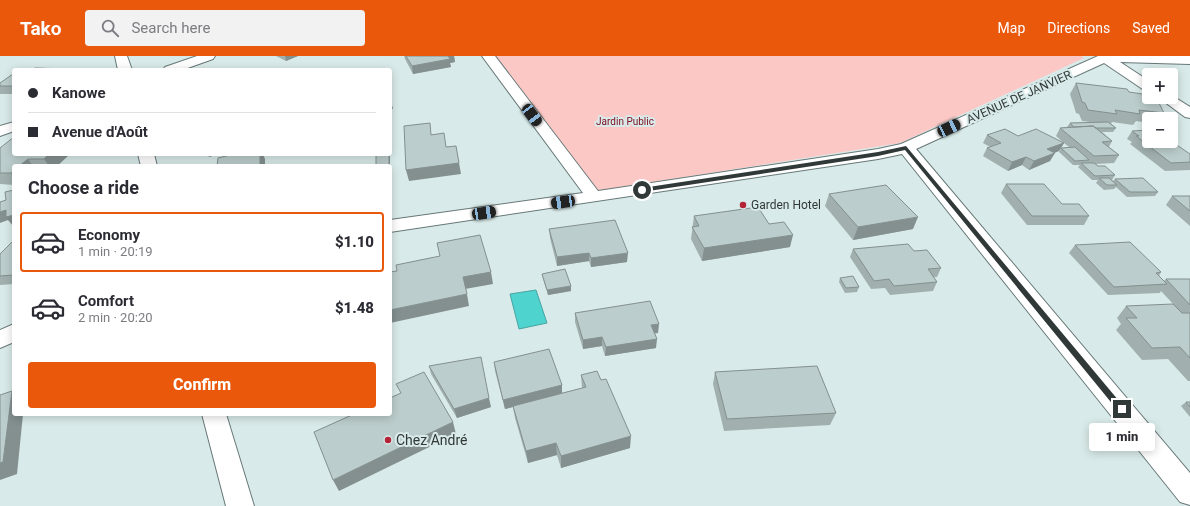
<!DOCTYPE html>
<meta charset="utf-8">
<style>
:root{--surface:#fff;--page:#f2f2f3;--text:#2b2b33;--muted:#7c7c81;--line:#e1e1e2;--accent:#ea580c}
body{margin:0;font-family:Roboto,sans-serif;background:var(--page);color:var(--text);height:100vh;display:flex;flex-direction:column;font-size:15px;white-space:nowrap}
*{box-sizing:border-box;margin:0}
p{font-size:13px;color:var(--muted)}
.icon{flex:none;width:22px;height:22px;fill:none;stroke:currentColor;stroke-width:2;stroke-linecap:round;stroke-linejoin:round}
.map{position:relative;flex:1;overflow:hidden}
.sheet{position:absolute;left:12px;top:108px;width:380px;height:252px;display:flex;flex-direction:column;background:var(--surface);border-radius:4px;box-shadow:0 2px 10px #0003}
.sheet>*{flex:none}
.banner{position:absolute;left:12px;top:12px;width:380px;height:88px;border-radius:4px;box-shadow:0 2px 10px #0003;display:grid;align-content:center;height:88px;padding:0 16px;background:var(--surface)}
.buttons{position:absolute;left:1142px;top:12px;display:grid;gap:8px}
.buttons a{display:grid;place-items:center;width:36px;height:36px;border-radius:4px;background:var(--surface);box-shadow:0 2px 10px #0003;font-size:20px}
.end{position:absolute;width:18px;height:18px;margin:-9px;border:5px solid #313938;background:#fff;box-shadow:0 0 0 2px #fff}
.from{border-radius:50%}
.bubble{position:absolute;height:28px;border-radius:4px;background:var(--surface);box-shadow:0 2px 10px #0003;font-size:13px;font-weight:800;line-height:28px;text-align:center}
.car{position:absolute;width:12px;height:24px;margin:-12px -6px;border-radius:5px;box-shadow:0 0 3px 1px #0007;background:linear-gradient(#222 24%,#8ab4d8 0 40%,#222 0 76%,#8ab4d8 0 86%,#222 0)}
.banner b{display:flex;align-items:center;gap:14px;height:38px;font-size:15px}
.banner b+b{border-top:1px solid var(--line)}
.banner i{width:10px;height:10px;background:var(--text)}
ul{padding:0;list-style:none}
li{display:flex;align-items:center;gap:12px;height:60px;margin:0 8px 6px;padding:0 8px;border:2px solid transparent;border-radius:4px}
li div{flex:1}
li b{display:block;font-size:15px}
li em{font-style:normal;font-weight:800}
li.current{border-color:var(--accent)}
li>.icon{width:36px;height:36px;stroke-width:1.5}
h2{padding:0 16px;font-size:18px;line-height:48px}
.primary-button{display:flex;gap:8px;margin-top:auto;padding:8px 16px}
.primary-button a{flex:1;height:46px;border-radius:4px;background:var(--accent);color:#fff;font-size:16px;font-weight:800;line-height:46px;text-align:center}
header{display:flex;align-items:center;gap:24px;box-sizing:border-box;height:56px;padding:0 20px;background:var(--accent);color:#fff}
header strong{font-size:19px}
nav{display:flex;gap:22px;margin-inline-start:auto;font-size:14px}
.search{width:280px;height:36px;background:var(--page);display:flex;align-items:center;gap:10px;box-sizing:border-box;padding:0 14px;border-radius:4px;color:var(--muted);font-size:15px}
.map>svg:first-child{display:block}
</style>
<header>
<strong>Tako</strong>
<div class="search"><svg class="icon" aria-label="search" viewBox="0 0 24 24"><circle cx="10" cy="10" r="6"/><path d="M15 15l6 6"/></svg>Search here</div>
<nav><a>Map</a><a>Directions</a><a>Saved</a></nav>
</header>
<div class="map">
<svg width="1190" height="450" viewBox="0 0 1190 450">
<rect width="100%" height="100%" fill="#d8eae9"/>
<path fill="#fbc8c6" d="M493 0H1082L1084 2 900 87 595 135Z"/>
<path fill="#4fd3ce" stroke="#46a5a1" d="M536 234 547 267 519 273 510 238Z"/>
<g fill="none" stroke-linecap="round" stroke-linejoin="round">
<defs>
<path id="minor" d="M115 0H127L132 14H118Z
M197 0H215L213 3 182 14H163L165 11Z
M482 0H495L598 135 878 93 901 88 1098 0H1190V8L1120 6 1149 25V35L1144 34 1104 7 916 93 1190 417V449L1180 446 902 98 878 103 390 176V164L583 137Z
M1171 39 1190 51V62L1185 61 1158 41H1171Z
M14 66V75L0 80V70Z
M138 98H154L157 110H141Z
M14 268V286L0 292V274Z
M202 358H226L254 450H226Z"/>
</defs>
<use href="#minor" stroke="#677877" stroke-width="2"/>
<use href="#minor" fill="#fff" fill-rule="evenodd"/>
</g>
<path fill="#a1b0af" d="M276 0H298L286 5Z
M404 0H454L455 6 450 7 451 11 413 18 405 3Z
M14 18V38H0V27Z
M1076 27 1129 36 1164 57 1161 63H1149V67L1136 65 1133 69 1112 66 1111 68 1116 72 1113 76H1102L1112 85 1109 91 1119 99 1114 107 1096 108 1098 110 1115 119 1112 124H1111L1113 125 1115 123 1158 136 1155 140 1127 141 1116 131 1114 133 1104 134 1096 127 1098 124H1092L1078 111 1080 109H1073L1059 96 1061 92 1069 91 1064 87 1059 95 1054 97 1050 105 1029 114 1022 109 1008 115 983 100 987 92 990 91 983 87 987 79 1018 80 1064 87 1056 80 1060 72 1067 71 1070 67 1090 66 1082 65 1079 58 1076 57 1070 38Z
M1132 75 1190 98V114L1165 115 1130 88 1132 86 1127 83Z
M0 92 14 98H70L57 110H14V129L0 128Z
M1006 128 1062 148 1089 160 1084 169H1027L1001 137Z
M829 138 913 173 853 184 825 150Z
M1172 140H1190V170L1166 149Z
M694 160 769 168 790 191 702 205 691 183Z
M549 173 627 206 591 211 589 205 557 210 550 182Z
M14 184V228L0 229V198Z
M1075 189 1161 216 1159 220 1164 225 1166 223H1190V325H1188L1168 303 1142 304 1116 274 1121 268 1117 262 1126 250H1175L1161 235 1160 237 1108 239 1069 197Z
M853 193 941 212 937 221H934L937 226 933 235 890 239 885 232 871 233 850 201Z
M542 218 571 230V235L548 239 543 223Z
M840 222 859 231 857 236 845 237 839 226Z
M575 257 658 277H655L656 292 605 300 602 290 583 293 575 266Z
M494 306 562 337 582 332 581 319 630 392 561 412 557 399 528 407 515 362 513 351 505 353 495 315Z
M429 310 491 351 457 362 431 318Z
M715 316 836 357 830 369 724 375 713 328Z
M1186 346H1190V361L1181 350Z"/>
<path fill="#83908f" d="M285 0H298L286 5Z
M448 0H454L455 6 450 7 451 11 413 18 412 10Z
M390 45H391L393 53H390Z
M1064 87 1059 95 1043 101 1047 93Z
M456 90 461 118 409 125 406 114Z
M1055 97 1050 105 1029 114 1034 105Z
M49 98H70L57 110H49L44 103Z
M208 98H220L209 101Z
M260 98H263L265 103V110H260Z
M389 98 390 101V113V110H380Z
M1026 101 1022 109 1008 115 1012 106Z
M28 103 33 110H19Z
M14 114V121L11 117Z
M6 154 14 159V170H13L8 164 0 167V156Z
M918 161 913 173 853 184 858 171Z
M793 179 790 191 702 205 704 192Z
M589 197V205L557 210V201Z
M628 197 627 206 591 211V202Z
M491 216 493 228 465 233 463 221Z
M571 230V235L548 239 547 234Z
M467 238 469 250 390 267V254Z
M659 268 658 277 651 278V269Z
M602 281V290L583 293V284Z
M657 283 656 292 605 300 606 291Z
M562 329V338L505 353 503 344Z
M12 335 14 337V358H23L17 418 0 424V407Z
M489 342 491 351 457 362 454 353Z
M453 366 456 378 339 435 333 424Z
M631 380 630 392 561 412V400Z
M556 387 557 399 528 407 526 395Z"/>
<path fill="#bbcdcc" stroke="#83908f" d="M406 0H449H448L450 3 412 10Z
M35 12 67 13 65 14H32Z
M13 18H14V30H0V27Z
M1076 27 1127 33 1129 36 1149 39V41H1156L1164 57 1139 54 1140 58 1115 54 1117 58 1088 54 1085 47 1082 46Z
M1108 66 1116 72H1096L1093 70 1074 71 1070 67Z
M430 67 431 79 444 77 446 91 456 90 459 107 406 114 404 70Z
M1093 70 1112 85 1102 86 1119 99 1094 100 1060 72Z
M1005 73 1018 80 1036 73 1064 87 1047 93 1055 97 1034 105 1026 101 1012 106 987 92 1001 87 987 79Z
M1149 74V85H1171L1190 98V106L1171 107 1136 80H1139L1132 75Z
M14 81V98H49L44 103H28L19 110H14V114L11 117H0V92Z
M1075 91 1089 104 1075 105 1061 92Z
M234 98H260V110H217L218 102Z
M376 98H389V109L376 110Z
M1081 107H1094L1098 110H1105L1115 119 1095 120Z
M1099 122H1109L1117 129H1107Z
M1143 122 1158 136H1130L1115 123Z
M1006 128H1044L1062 148H1079L1089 160H1032Z
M886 129 918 161 858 171 829 138Z
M14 134V159L6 161V154L0 156V146L6 144 5 136Z
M1172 140H1190V155Z
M758 151 769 168 784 166 793 179 704 192 692 171 699 170 694 160Z
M615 164 628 197 591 202 589 197 557 201 549 173Z
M480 179 491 216 463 221 467 238 390 254V216L397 215 396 209 440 200 437 187Z
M14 184V219L0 220V198Z
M1130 186 1161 216 1156 217 1167 228 1114 231 1075 189Z
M908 188 914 195 927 194 941 212 928 213 937 226 894 230 889 223 874 225 853 193Z
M565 213 571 230 547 234 542 218Z
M853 220 859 231 846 232 840 222Z
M1166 223H1190V249Z
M650 245 659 268 651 269 657 283 606 291 602 281 583 284 575 257Z
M1173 248 1182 257H1190V302L1180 291 1152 292 1126 262H1137L1126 250Z
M549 293 562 329 503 344 494 306Z
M481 301 489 342 454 353 429 310Z
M817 310 836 357 727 363 715 316Z
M597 315 601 324 606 323 631 380 561 400 556 387 526 395 513 350 586 331 581 319Z
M424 316 453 366 333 424 314 376 354 358H390V342L401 337 396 328Z
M12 335 3 406 0 407V339Z
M1186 346H1190V351Z"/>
<path fill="#313938" d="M906 90 1124 351V356H1119L905 94 878 100 642 136 639 134 642 132 878 96Z"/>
<g fill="#b52336" stroke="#d8eae9" stroke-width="1.5">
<circle cx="743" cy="149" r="4"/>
<circle cx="388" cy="384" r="4"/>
</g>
<g text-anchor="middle" stroke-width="4" stroke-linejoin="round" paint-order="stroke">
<g font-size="10" fill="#801122" stroke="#d8eae9">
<text x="625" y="69">Jardin Public</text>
</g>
<g font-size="12" fill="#313938" stroke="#d8eae9">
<text transform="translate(1019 41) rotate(-24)" y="4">AVENUE DE JANVIER</text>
</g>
<g font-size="12" fill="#313938" stroke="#d8eae9" text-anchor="start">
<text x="751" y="153">Garden Hotel</text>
</g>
<g font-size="14" fill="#313938" stroke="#d8eae9" text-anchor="start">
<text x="396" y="389">Chez André</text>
</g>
</g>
</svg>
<div class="buttons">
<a>+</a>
<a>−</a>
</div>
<i class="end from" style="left:642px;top:134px"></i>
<i class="end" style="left:1122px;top:353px"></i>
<div class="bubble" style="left:1089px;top:367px;width:66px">1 min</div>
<i class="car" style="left:532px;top:59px;rotate:143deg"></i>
<i class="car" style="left:949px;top:72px;rotate:65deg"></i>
<i class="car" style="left:563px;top:146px;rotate:262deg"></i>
<i class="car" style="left:484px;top:157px;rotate:82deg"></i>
<div class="banner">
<b><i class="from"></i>Kanowe</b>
<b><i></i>Avenue d'Août</b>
</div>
<section class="sheet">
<h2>Choose a ride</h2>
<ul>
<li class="current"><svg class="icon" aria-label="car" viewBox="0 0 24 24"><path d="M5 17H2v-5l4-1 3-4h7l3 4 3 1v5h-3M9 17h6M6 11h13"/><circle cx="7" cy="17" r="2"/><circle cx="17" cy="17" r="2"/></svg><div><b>Economy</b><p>1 min · 20:19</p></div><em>$1.10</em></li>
<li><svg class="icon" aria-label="car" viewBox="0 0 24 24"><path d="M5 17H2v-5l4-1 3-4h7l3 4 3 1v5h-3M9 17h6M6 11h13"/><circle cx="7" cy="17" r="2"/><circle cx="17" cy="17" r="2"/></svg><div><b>Comfort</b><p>2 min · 20:20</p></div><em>$1.48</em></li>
</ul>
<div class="primary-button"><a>Confirm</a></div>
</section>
</div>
